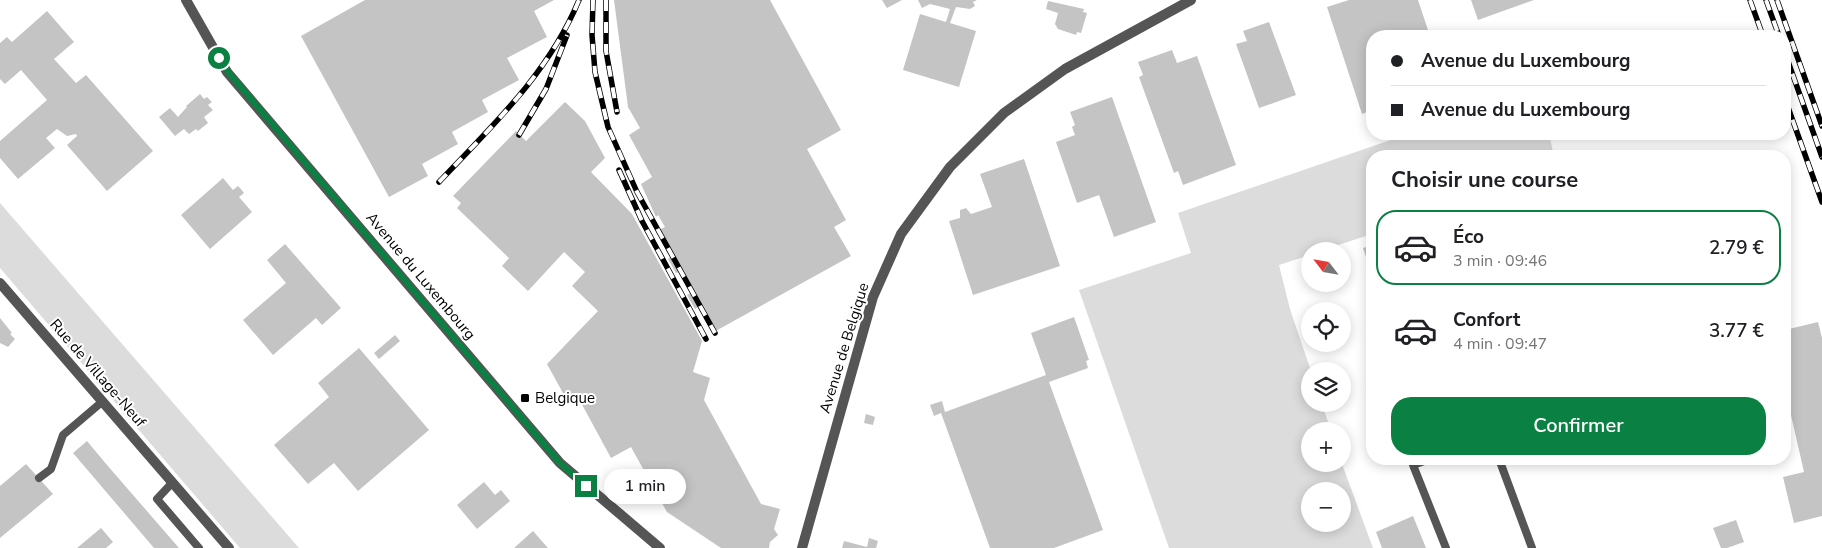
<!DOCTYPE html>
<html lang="fr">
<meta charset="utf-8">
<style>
:root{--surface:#fff;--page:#f2f2f2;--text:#202124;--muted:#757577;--line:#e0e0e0;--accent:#0b8043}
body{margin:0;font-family:"Nunito Sans",sans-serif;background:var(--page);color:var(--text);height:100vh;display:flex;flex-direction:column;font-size:19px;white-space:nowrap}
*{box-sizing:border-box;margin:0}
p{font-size:16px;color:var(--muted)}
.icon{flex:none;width:28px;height:28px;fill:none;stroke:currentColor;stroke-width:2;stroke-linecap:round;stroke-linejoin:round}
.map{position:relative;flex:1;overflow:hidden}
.sheet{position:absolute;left:1366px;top:150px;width:425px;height:315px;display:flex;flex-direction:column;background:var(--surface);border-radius:20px;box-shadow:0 2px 12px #0003}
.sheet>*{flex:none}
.hud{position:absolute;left:1366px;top:30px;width:425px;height:110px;border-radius:20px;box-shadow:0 2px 12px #0003;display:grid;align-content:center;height:110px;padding:0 25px;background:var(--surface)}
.needle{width:32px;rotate:301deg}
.controls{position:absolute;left:1301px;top:242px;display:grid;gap:10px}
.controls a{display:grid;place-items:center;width:50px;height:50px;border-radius:50%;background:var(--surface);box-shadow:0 2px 12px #0003;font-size:25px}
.end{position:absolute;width:22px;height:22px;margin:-11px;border:6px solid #0b8043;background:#fff;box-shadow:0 0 0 2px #fff}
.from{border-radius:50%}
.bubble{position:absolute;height:35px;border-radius:18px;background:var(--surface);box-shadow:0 2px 12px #0003;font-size:16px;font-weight:600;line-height:35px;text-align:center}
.hud b{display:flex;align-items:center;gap:18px;height:48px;font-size:19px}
.hud b+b{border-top:1px solid var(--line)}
.hud i{width:12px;height:12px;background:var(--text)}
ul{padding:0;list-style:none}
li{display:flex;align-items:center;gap:15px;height:75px;margin:0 10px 8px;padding:0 15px;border:2px solid transparent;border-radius:20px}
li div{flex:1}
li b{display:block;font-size:19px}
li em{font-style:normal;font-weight:600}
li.active{border-color:var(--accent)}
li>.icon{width:45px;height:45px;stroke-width:1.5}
h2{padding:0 25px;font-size:22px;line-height:60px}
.cta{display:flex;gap:10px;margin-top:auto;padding:10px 25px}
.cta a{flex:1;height:58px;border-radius:20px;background:var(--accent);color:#fff;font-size:20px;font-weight:600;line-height:58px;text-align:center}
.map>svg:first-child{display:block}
</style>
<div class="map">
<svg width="1822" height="548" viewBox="0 0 1822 548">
<rect width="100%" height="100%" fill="#fff"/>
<path fill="#dcdcdc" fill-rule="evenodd" d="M1408 134H1501L1503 138 1522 134H1549L1554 156H1372V234L1320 251H1310V255L1279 265 1290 309 1311 371 1310 404H1322L1331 431H1310V464H1342L1373 548H1169L1079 290 1191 253 1178 213ZM1310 491H1342V524H1310Z
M0 203 299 548H240L0 268Z"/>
<path fill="#c4c4c4" d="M365 0H554L534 11 547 37 507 58 519 80 482 100 488 112 452 132 458 144 422 164 428 176 389 197 301 36Z
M614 0H770L841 130 807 149 846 220 834 227 851 256 712 333 698 307 695 309 687 295 691 293 679 272 676 273 668 259 671 257 657 231 665 227 658 215 656 217 641 184 652 177 629 135 640 128 628 107Z
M882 0H902L887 8Z
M918 0H977L973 2 975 6 970 9 956 7 950 23 976 31 959 87 903 70 920 14 946 22 950 9 930 4 922 8Z
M1349 0H1418L1430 36H1372V110L1362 114 1327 7Z
M1471 0H1534L1478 20Z
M1048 1 1084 9 1083 12 1087 13 1081 33 1077 32 1076 35 1058 29 1055 24 1058 13 1046 9Z
M47 11 74 42 54 59 76 83 86 75 153 151 107 191 67 145 77 136 76 134 67 136 57 129 46 138 55 148 18 179 0 158V141L47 100 21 70 5 84 0 79V43L7 37 12 42Z
M1269 22 1296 95 1259 108 1236 44 1247 41 1243 31Z
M1172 50 1177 63 1197 56 1236 165 1183 185 1178 171 1174 173 1139 77 1143 75 1138 62Z
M200 94 204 99 207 97 212 102 208 105 213 110 204 117 208 123 198 131 196 129 189 134 184 129 175 136 159 117 170 108 178 117 187 107 186 106Z
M1112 97 1156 222 1114 237 1099 195 1077 203 1056 142 1075 135 1072 127 1075 125 1070 112Z
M565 102 585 121 605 158 591 172 632 214 702 341 693 372 710 378 704 400 761 504 780 509 774 529 778 535 770 542 769 548H721L667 512 631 447 611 458 579 399 569 404 547 364 598 311 572 286 585 272 564 252 528 291 502 266 509 258 457 208 461 203 453 196 516 131 526 141Z
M1024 159 1060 266 973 295 949 221 960 218V210L966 208 971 214 992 207 980 174Z
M223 178 233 190 238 186 241 189 244 193 239 197 252 212 210 249 181 215Z
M285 244 341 308 322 325 316 318 273 355 243 320 286 283 267 260Z
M1372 245V275L1363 248Z
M1074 317 1089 360 1086 361 1088 368 1049 382 1103 530 1054 548H990L941 413 934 416 930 405 942 401 945 412 1046 375 1031 333Z
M0 318 12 333 10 334 15 339 8 347 0 343Z
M1818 322 1822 338V516L1794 523 1783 477 1804 472 1785 389V330Z
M395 335 400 341 379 359 374 353Z
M359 348 429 430 358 491 334 463 308 484 274 445 329 397 318 383Z
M866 414 875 417 873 425 864 423Z
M87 441 107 465 179 548H154L73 453Z
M26 464 53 494 0 538V486Z
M484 482 495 495 501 490 510 501 477 529 457 505Z
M1413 516 1426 548H1382L1376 532Z
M1736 520 1744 542 1727 548H1721L1713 528Z
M101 528 113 542 106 548H77Z
M533 531 548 548H514Z
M869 538 878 541 876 548H842L844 541 867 547Z"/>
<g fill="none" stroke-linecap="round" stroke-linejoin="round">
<path stroke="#555" stroke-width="8" d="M1430 459 1413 465 1446 548
M1499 459 1532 548
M39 478 51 469 63 435 103 401
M172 483 157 499 199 548"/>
<path stroke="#555" stroke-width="10" d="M186 0 227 72 560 463 660 548
M0 283 229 548
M802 548 873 297 901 234 950 167 1004 113 1065 69 1191 0"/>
<defs>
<path id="rail" d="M593 0 592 35 595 72 608 127 637 192 715 333
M606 0V51L617 112
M1750 0 1763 36
M1766 0 1779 36
M1777 0 1822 126
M1785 53 1822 157
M1785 99 1822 202
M519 135 546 89 567 35
M619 170 642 221 706 339
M439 182C492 126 549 73 579 0"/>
</defs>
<use href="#rail" stroke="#000" stroke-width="5.5"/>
<use href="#rail" stroke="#fff" stroke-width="4" stroke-dasharray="11" stroke-linecap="butt"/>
</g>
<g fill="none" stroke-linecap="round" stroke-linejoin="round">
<path stroke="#0b8043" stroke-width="6" d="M219 58 228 72 560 463 586 486"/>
</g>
<rect fill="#000" stroke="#fff" stroke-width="2" x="520" y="393" width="10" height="10" rx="2.5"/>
<g text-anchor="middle" stroke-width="4" stroke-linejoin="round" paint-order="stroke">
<g font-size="15" fill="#000" stroke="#fff">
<text transform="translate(421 276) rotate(50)" y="5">Avenue du Luxembourg</text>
<text transform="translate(844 348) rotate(-73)" y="5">Avenue de Belgique</text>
<text transform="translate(98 373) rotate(49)" y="5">Rue de Village-Neuf</text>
</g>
<g font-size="15" fill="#000" stroke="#fff" text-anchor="start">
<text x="535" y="403">Belgique</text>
</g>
</g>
</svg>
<div class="controls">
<a><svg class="needle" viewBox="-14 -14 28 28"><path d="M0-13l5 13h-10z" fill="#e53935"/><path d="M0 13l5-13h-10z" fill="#757577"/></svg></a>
<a><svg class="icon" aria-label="locate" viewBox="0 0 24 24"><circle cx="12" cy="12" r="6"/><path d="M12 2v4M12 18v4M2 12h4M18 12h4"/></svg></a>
<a><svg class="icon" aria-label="layers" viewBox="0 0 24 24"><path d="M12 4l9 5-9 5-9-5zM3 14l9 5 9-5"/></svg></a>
<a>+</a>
<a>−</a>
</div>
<i class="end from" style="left:219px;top:58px"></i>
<i class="end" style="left:586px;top:486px"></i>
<div class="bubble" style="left:604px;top:469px;width:82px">1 min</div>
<div class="hud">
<b><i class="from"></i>Avenue du Luxembourg</b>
<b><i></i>Avenue du Luxembourg</b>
</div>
<section class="sheet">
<h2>Choisir une course</h2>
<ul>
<li class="active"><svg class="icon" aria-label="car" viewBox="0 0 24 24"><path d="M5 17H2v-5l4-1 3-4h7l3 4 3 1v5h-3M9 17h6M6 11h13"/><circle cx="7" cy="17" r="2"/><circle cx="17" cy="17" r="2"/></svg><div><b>Éco</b><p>3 min · 09:46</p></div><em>2.79 €</em></li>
<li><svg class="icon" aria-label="car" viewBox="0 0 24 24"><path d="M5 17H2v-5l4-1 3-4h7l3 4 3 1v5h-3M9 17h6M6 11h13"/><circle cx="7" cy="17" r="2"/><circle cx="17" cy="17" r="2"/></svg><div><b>Confort</b><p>4 min · 09:47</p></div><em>3.77 €</em></li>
</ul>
<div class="cta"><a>Confirmer</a></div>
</section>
</div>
